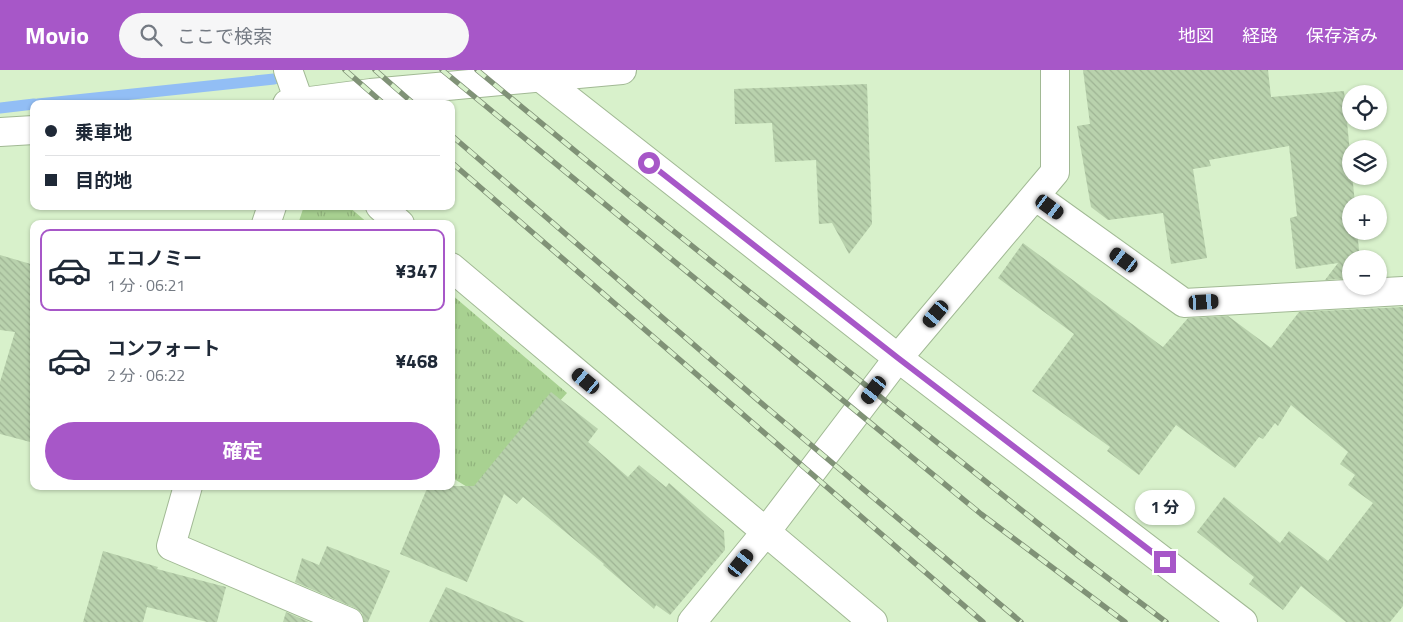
<!DOCTYPE html>
<html lang="ja">
<meta charset="utf-8">
<style>
:root{--surface:#fff;--page:#f6f6f7;--text:#1f2937;--muted:#747a83;--line:#e0e1e3;--accent:#a757c8}
body{margin:0;font-family:"Titillium Web","Noto Sans JP",sans-serif;background:var(--page);color:var(--text);height:100vh;display:flex;flex-direction:column;font-size:19px;white-space:nowrap}
*{box-sizing:border-box;margin:0}
p{font-size:16px;color:var(--muted)}
.icon{flex:none;width:28px;height:28px;fill:none;stroke:currentColor;stroke-width:2;stroke-linecap:round;stroke-linejoin:round}
.map{position:relative;flex:1;overflow:hidden}
.sheet{position:absolute;left:30px;top:150px;width:425px;height:270px;display:flex;flex-direction:column;background:var(--surface);border-radius:10px;box-shadow:0 1px 4px #0004}
.sheet>*{flex:none}
.top-card{position:absolute;left:30px;top:30px;width:425px;height:110px;border-radius:10px;box-shadow:0 1px 4px #0004;display:grid;align-content:center;height:110px;padding:0 15px;background:var(--surface)}
.controls{position:absolute;left:1342px;top:15px;display:grid;gap:10px}
.controls a{display:grid;place-items:center;width:45px;height:45px;border-radius:50%;background:var(--surface);box-shadow:0 1px 4px #0004;font-size:25px}
.end{position:absolute;width:22px;height:22px;margin:-11px;border:6px solid #a757c8;background:#fff;box-shadow:0 0 0 2px #fff}
.from{border-radius:50%}
.bubble{position:absolute;height:35px;border-radius:18px;background:var(--surface);box-shadow:0 1px 4px #0004;font-size:16px;font-weight:700;line-height:35px;text-align:center}
.car{position:absolute;width:15px;height:30px;margin:-15px -8px;border-radius:6px;box-shadow:0 0 4px 1px #0007;background:linear-gradient(#222 24%,#8ab4d8 0 40%,#222 0 76%,#8ab4d8 0 86%,#222 0)}
.top-card b{display:flex;align-items:center;gap:18px;height:48px;font-size:19px}
.top-card b+b{border-top:1px solid var(--line)}
.top-card i{width:12px;height:12px;background:var(--text)}
ul{padding:9px 0 0;list-style:none}
li{display:flex;align-items:center;gap:15px;height:82px;margin:0 10px 8px;padding:0 5px;border:2px solid transparent;border-radius:10px}
li div{flex:1}
li b{display:block;font-size:19px}
li em{font-style:normal;font-weight:700}
li.current{border-color:var(--accent)}
li>.icon{width:45px;height:45px;stroke-width:1.5}
.button{display:flex;gap:10px;margin-top:auto;padding:10px 15px}
.button a{flex:1;height:58px;border-radius:30px;background:var(--accent);color:#fff;font-size:20px;font-weight:700;line-height:58px;text-align:center}
header{display:flex;align-items:center;gap:30px;box-sizing:border-box;height:70px;padding:0 25px;background:var(--accent);color:#fff}
header strong{font-size:24px}
nav{display:flex;gap:28px;margin-inline-start:auto;font-size:18px}
.search{width:350px;height:45px;background:var(--page);display:flex;align-items:center;gap:12px;box-sizing:border-box;padding:0 18px;border-radius:28px;color:var(--muted);font-size:19px}
.map>svg:first-child{display:block}
</style>
<header>
<strong>Movio</strong>
<div class="search"><svg class="icon" aria-label="search" viewBox="0 0 24 24"><circle cx="10" cy="10" r="6"/><path d="M15 15l6 6"/></svg>ここで検索</div>
<nav><a>地図</a><a>経路</a><a>保存済み</a></nav>
</header>
<div class="map">
<svg width="1403" height="552" viewBox="0 0 1403 552">
<defs>
<pattern id="grass-tufts" width="24" height="20" patternUnits="userSpaceOnUse" patternTransform="scale(1.25)"><rect width="24" height="20" fill="#a8d191"/><path d="M3 7l-1-3M5 7V3M7 7l1-3M15 17l-1-3M17 17v-4M19 17l1-3" fill="none" stroke="#90b37c"/></pattern>
<pattern id="building-back-hatch" width="6" height="6" patternUnits="userSpaceOnUse" patternTransform="scale(1.25)"><rect width="6" height="6" fill="#b9d2ad"/><path d="M-1 5l2 2M0 0l6 6M5-1l2 2" fill="none" stroke="#9eb494"/></pattern>
</defs>
<rect width="100%" height="100%" fill="#d8f1cb"/>
<path fill="url(#grass-tufts)" d="M304 136H348L369 154H298Z
M451 224 567 323 477 423 451 407Z"/>
<g fill="none" stroke-linecap="round" stroke-linejoin="round">
<path stroke="#92bef5" stroke-width="11" d="M38 34 274 9
M0 38 34 34"/>
</g>
<path fill="url(#building-back-hatch)" d="M1083 0H1268L1271 27 1344 21 1355 134H1351V161H1357L1360 189H1351V208L1325 210 1338 193 1296 199 1290 148 1297 146 1289 76 1209 90 1211 96 1193 99 1207 188 1171 194 1163 143 1108 150 1091 137 1080 74 1077 56 1090 54Z
M867 14 872 154 849 184 832 153 819 154 816 90 775 92 772 53 735 54 734 19Z
M1023 173 1163 277 1188 248 1228 246 1271 278 1299 242 1403 237V536L1390 552H1346L1301 516 1283 540 1249 514 1254 507 1197 462 1224 427 1280 473 1289 461 1328 491 1373 433 1348 415 1355 405 1340 394 1348 382 1291 335 1278 356 1275 353 1263 369 1259 367 1235 398 1176 355 1139 405 1107 381 1110 377 1032 321 1074 264 998 208Z
M0 185 34 195V373L0 364V312L15 262 0 260Z
M551 322 598 359 588 372 628 407 639 395 666 417 669 413 724 461 725 480 670 545 656 535 654 539 603 495 604 494 523 427 517 434 504 424 467 512 400 484 428 416H474Z
M327 476 390 501 368 552H364L362 543 355 538 295 512 302 488 319 495Z
M103 481 158 497 157 499 226 517 217 552H207L147 537 143 552H83Z
M446 517 525 552H429Z
M286 542 309 552H283Z"/>
<g fill="none" stroke-linecap="round" stroke-linejoin="round">
<defs>
<path id="minor" d="M288 0 300 34
M287 34 371 23 622 0
M0 62 34 60
M1035 126 1184 233 1403 221
M380 136 400 154
M266 154 272 136
M451 197 873 552
M188 416 171 476 349 552
M692 552 765 463 898 288 1055 102V0"/>
<path id="tertiary" d="M531 0 898 288 1243 552"/>
</defs>
<use href="#minor" stroke="#a1b994" stroke-width="30"/>
<use href="#tertiary" stroke="#a1b994" stroke-width="30"/>
<use href="#minor" stroke="#fff" stroke-width="28"/>
<use href="#tertiary" stroke="#fff" stroke-width="28"/>
<defs>
<path id="rail" d="M345 0 384 34
M375 0 414 34
M442 0 981 444 1125 552
M477 0 631 127 1080 487 1166 552
M451 65 766 337 1021 552
M451 92 983 552"/>
</defs>
<use href="#rail" stroke="#809277" stroke-width="5.5"/>
<use href="#rail" stroke="#d8f1cb" stroke-width="4" stroke-dasharray="11" stroke-linecap="butt"/>
</g>
<g fill="none" stroke-linecap="round" stroke-linejoin="round">
<path stroke="#a757c8" stroke-width="6" d="M649 93 898 288 1165 492"/>
</g>
</svg>
<div class="controls">
<a><svg class="icon" aria-label="locate" viewBox="0 0 24 24"><circle cx="12" cy="12" r="6"/><path d="M12 2v4M12 18v4M2 12h4M18 12h4"/></svg></a>
<a><svg class="icon" aria-label="layers" viewBox="0 0 24 24"><path d="M12 4l9 5-9 5-9-5zM3 14l9 5 9-5"/></svg></a>
<a>+</a>
<a>−</a>
</div>
<i class="end from" style="left:649px;top:93px"></i>
<i class="end" style="left:1165px;top:492px"></i>
<div class="bubble" style="left:1135px;top:420px;width:60px">1 分</div>
<i class="car" style="left:1050px;top:137px;rotate:126deg"></i>
<i class="car" style="left:1124px;top:190px;rotate:306deg"></i>
<i class="car" style="left:1204px;top:232px;rotate:87deg"></i>
<i class="car" style="left:936px;top:244px;rotate:220deg"></i>
<i class="car" style="left:586px;top:311px;rotate:310deg"></i>
<i class="car" style="left:874px;top:320px;rotate:217deg"></i>
<i class="car" style="left:741px;top:493px;rotate:39deg"></i>
<div class="top-card">
<b><i class="from"></i>乗車地</b>
<b><i></i>目的地</b>
</div>
<section class="sheet">
<ul>
<li class="current"><svg class="icon" aria-label="car" viewBox="0 0 24 24"><path d="M5 17H2v-5l4-1 3-4h7l3 4 3 1v5h-3M9 17h6M6 11h13"/><circle cx="7" cy="17" r="2"/><circle cx="17" cy="17" r="2"/></svg><div><b>エコノミー</b><p>1 分 · 06:21</p></div><em>¥347</em></li>
<li><svg class="icon" aria-label="car" viewBox="0 0 24 24"><path d="M5 17H2v-5l4-1 3-4h7l3 4 3 1v5h-3M9 17h6M6 11h13"/><circle cx="7" cy="17" r="2"/><circle cx="17" cy="17" r="2"/></svg><div><b>コンフォート</b><p>2 分 · 06:22</p></div><em>¥468</em></li>
</ul>
<div class="button"><a>確定</a></div>
</section>
</div>
